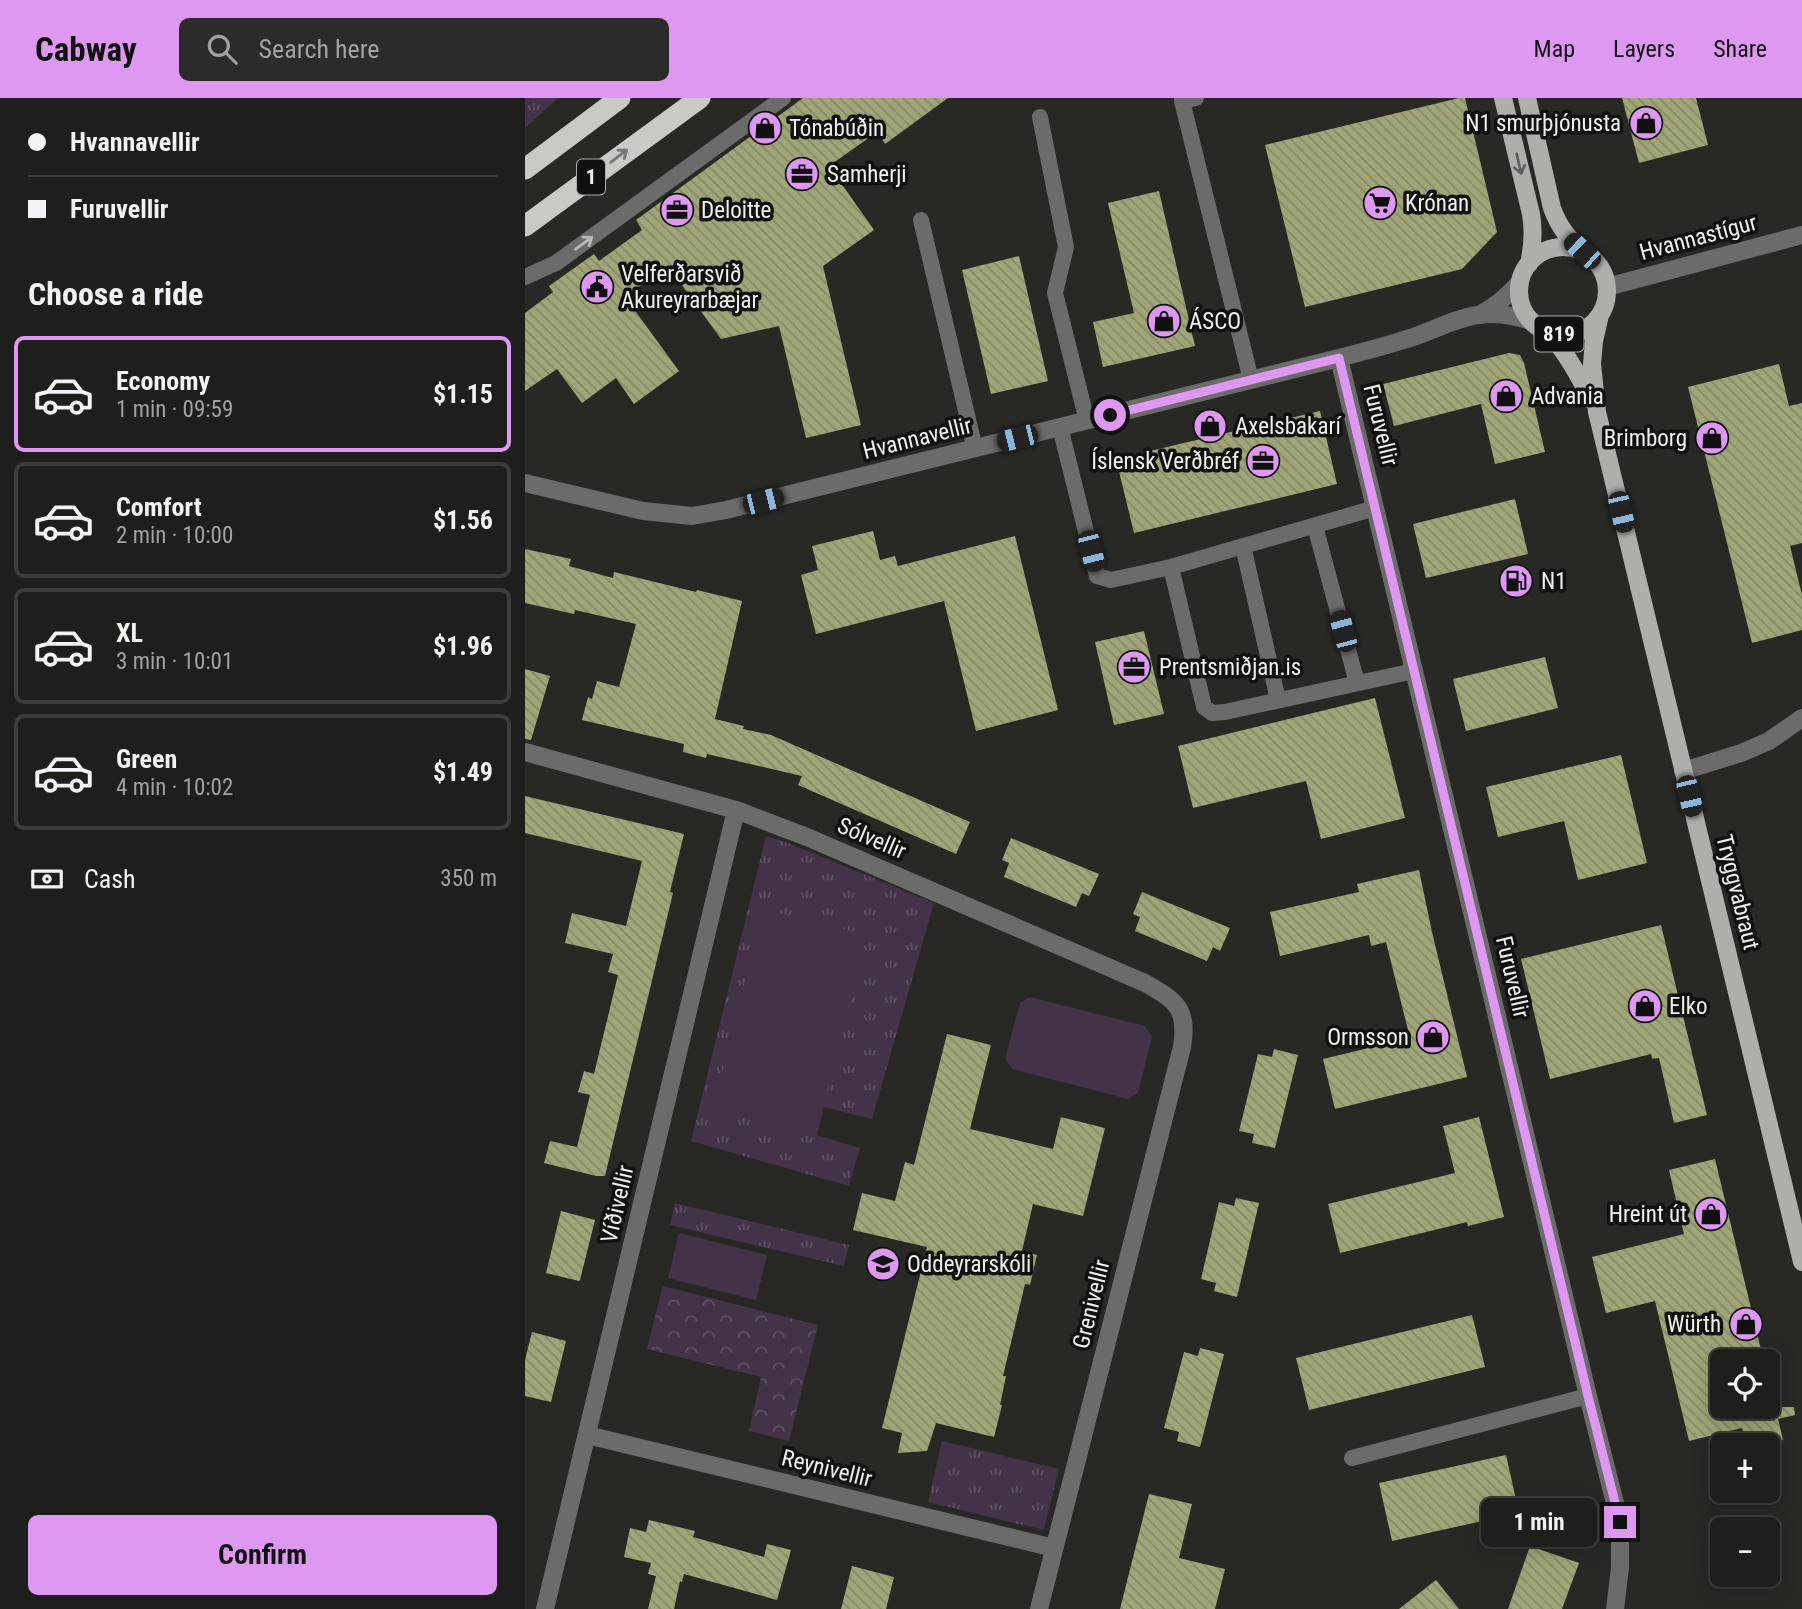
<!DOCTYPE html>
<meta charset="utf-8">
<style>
:root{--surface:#1e1e1c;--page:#2b2b29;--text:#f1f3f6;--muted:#a1a2a3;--line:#3c3c3b;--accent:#de98f2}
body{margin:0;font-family:"Roboto Condensed",sans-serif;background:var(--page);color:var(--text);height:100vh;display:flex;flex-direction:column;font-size:26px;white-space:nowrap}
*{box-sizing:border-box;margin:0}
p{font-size:23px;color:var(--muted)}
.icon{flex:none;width:38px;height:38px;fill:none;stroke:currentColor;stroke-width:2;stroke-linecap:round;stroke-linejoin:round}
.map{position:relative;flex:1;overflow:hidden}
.side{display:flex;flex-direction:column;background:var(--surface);width:525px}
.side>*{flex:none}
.banner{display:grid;align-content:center;height:154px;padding:0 28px;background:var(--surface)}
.controls{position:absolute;left:1185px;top:1251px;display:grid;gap:14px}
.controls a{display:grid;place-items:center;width:70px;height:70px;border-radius:10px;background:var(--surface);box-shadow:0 4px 18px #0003,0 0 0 2px var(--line);font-size:35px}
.end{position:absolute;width:32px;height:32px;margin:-16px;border:9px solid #de98f2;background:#111;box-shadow:0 0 0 4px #111}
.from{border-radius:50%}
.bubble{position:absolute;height:49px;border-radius:10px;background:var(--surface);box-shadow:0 4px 18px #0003,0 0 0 2px var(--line);font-size:23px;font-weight:700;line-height:49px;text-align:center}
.car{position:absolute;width:21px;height:42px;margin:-21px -10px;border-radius:9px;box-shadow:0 0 5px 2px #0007;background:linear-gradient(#222 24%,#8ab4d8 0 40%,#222 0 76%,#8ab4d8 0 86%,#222 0)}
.banner b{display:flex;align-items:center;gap:24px;height:66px;font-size:26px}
.banner b+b{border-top:2px solid var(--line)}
.banner i{width:18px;height:18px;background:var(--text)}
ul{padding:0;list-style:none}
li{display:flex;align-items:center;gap:21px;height:116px;margin:0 14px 10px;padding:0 14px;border:4px solid var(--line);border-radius:10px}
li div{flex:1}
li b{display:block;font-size:26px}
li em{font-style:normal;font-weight:700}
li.on{border-color:var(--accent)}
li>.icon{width:63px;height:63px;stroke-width:1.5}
h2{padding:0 28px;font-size:32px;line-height:84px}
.pay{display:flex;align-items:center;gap:18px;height:77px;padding:0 28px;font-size:26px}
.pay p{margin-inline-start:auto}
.action{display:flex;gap:14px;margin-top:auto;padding:14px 28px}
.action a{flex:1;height:80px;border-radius:10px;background:var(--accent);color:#111;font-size:28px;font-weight:700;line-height:80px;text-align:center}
header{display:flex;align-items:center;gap:42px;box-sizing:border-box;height:98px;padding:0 35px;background:var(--accent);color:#111}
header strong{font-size:33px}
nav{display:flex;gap:38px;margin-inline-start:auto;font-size:24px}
.search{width:490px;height:63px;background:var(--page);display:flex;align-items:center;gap:18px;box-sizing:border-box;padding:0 24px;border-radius:10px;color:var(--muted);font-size:26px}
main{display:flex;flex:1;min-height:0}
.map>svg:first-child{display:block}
</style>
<header>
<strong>Cabway</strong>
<div class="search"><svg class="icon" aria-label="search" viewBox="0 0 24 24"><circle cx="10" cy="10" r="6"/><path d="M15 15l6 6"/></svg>Search here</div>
<nav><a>Map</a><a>Layers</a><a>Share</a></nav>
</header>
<main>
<section class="side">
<div class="banner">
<b><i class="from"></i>Hvannavellir</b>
<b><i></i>Furuvellir</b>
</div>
<h2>Choose a ride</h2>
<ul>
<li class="on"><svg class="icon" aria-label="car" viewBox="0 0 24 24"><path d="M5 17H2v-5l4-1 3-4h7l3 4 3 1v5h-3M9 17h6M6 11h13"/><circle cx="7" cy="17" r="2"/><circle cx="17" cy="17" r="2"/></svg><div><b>Economy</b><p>1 min · 09:59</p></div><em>$1.15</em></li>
<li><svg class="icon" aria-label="car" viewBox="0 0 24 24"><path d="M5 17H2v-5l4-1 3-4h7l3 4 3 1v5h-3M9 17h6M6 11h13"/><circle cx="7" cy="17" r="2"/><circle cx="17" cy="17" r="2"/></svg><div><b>Comfort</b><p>2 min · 10:00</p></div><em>$1.56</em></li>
<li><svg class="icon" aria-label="car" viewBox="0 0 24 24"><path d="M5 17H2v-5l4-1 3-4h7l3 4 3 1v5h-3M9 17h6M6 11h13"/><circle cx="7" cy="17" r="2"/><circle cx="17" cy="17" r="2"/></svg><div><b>XL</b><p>3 min · 10:01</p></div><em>$1.96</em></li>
<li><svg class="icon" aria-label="car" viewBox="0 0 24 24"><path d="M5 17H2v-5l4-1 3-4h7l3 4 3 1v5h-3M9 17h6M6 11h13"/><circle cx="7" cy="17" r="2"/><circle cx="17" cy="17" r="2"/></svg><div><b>Green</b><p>4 min · 10:02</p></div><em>$1.49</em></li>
</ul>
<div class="pay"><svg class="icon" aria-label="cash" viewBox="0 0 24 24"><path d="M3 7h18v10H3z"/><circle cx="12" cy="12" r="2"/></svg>Cash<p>350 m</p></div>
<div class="action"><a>Confirm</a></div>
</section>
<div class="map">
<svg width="1277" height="1511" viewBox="0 0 1277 1511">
<defs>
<pattern id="grass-tufts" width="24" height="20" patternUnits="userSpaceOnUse" patternTransform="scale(1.75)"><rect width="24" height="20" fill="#443249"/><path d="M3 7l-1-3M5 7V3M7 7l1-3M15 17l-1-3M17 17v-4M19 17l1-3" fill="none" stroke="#5f5064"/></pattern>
<pattern id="park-crowns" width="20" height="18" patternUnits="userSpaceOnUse" patternTransform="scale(1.75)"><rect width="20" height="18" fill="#443249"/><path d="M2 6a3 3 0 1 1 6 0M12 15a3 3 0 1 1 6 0" fill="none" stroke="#5f5064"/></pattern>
<pattern id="building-back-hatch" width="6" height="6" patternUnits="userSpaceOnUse" patternTransform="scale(1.75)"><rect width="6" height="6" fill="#a0a577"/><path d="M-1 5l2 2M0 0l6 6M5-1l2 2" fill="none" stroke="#868969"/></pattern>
</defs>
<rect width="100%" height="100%" fill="#282825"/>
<path fill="url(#grass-tufts)" d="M0 0H33L0 30Z
M241 738 266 746 409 805 347 1021 299 1009 292 1037 335 1050 324 1088 166 1043Z
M150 1105 324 1147 319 1168 145 1127Z
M417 1343 534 1371 519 1432 403 1404Z"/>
<path fill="url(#park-crowns)" d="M138 1188 293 1227 264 1343 224 1333 236 1279 122 1251Z"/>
<path fill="#443249" d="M238 811 342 837 291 1037 188 1011Z
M505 899 620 928 627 939 613 995 603 1001 487 971 480 961 495 905Z
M154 1135 242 1157 231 1202 143 1180Z"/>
<path fill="url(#building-back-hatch)" d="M278 0H423L360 46 352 34 304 68 349 132 298 168 336 327 281 340 254 228 196 241 143 168 100 199 154 273 109 306 91 280 57 305 32 271 0 293V215L28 194 24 188 69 156 74 163 117 132 111 122Z
M934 0H940L972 134 937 171 780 209 740 47Z
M1097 0H1171L1183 47 1114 65Z
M634 93 670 248 578 269 568 224 609 215 583 105Z
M494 158 523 283 466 296 437 172Z
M984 255 995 257 999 265 1020 354 970 366 956 306 869 328 858 286Z
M1254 266 1264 308 1277 305V445L1265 448 1277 497V532L1227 545 1163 289Z
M795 313 812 386 609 435 591 361Z
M990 401 1003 456 901 480 888 426Z
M348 433 355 462 370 458 373 468 490 438 533 612 451 633 419 503 291 536 276 477 293 472 287 448Z
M0 451 46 461 44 468 88 480 89 474 171 494 172 492 217 503 190 621 219 628 218 631 246 637 445 724 431 756 273 687 277 678 182 656 181 660 158 654 159 646 57 622 63 599 67 601 72 583 94 589 111 526 50 512 49 516 0 505Z
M619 533 639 616 589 627 570 544Z
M1020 559 1033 610 941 633 928 581Z
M0 571 25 578 6 642 0 641Z
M850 600 880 720 796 741 781 683 668 710 653 648Z
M1096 657 1122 765 1053 782 1039 723 973 739 961 689Z
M0 698 159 736 145 794 148 795 80 1078H71L19 1065 25 1043 52 1049 65 997 53 994 59 973 69 976 93 877 83 874 88 856 40 845 47 815 101 828 117 763 0 735Z
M486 740 574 776 564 798 557 795 551 809 479 779 484 765 477 762Z
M894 772 907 834 942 979 810 1011 798 961 885 940 861 844 846 848 844 837 755 858 745 814 834 794 832 786Z
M617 794 705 830 695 853 688 849 682 863 610 833 615 819 608 816Z
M1136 827 1182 1017 1149 1025 1134 960 1127 961 1126 956 1025 981 996 861Z
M422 936 466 947 445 1031 528 1051 536 1019 580 1030 558 1118 508 1106 497 1153 512 1157 505 1187 500 1186 478 1278H481L475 1307H477L469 1339 411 1325 402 1353 373 1355 377 1335 357 1330 402 1149 328 1132 337 1095 370 1103 380 1064 389 1067Z
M749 951 773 957 750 1050 727 1045 729 1036 714 1033 733 956 747 959Z
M954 1019 979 1119 943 1128 942 1124 815 1155 803 1106 930 1075 918 1028Z
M1190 1061 1239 1264H1197V1309H1269L1270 1317 1253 1321 1258 1342 1236 1348H1221L1217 1330 1164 1343 1130 1203 1081 1215 1067 1159 1159 1136 1144 1072Z
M711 1100 734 1105 712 1199 689 1193 691 1185 676 1181 694 1104 709 1108Z
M36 1113 70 1122 55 1182 54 1183 21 1175Z
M947 1217 960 1269 784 1312 771 1260Z
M7 1234 41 1243 26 1304 0 1298V1262Z
M675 1250 699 1256 675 1349 652 1343 654 1334 639 1330 659 1254 673 1258Z
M981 1357 994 1415 867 1443 854 1385Z
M624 1396 667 1406 654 1460 700 1471 690 1511H595Z
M124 1422 170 1433 168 1439 239 1459 242 1446 266 1452 252 1502 159 1476 157 1484 155 1483 149 1511H123L131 1478 123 1476 126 1465 99 1459 105 1430 121 1434Z
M1005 1448 1054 1465 1037 1511H983Z
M327 1468 369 1479 361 1511H316Z
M911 1482 934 1511H874Z"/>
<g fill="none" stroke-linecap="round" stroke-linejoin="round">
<path stroke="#6b6b6a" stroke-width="16" d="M671 0 657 3 726 282
M515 19 541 149 530 195 562 323
M396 122 450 351
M0 179 31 165 258 0
M535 329 572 478 586 482 646 469 850 410
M790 428 832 585
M718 448 753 602
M646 469 679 609 687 615 700 614 889 573
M827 1360 1063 1298"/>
<path stroke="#6b6b6a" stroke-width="18" d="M1082 189 1277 137
M954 217C971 208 983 198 995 184
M814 260 1063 1298 1095 1425V1470L1090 1511
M0 385 118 413 167 418 201 412 814 260C837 254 860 248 882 241 906 234 929 220 954 217 972 214 990 218 1007 223
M0 654 211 712 282 739 620 885C652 903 663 911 657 949L514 1511
M1158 673 1216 655 1244 643 1277 620
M62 1337 529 1450
M20 1511 211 712"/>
<path stroke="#aeafab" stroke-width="18" d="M978 0 1006 116C1009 134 1008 148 1004 166
M1002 0 1027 110C1034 129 1043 140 1057 153
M994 193a44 44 0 1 1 88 0a44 44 0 1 1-88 0Z
M1075 217 1069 243 1067 266 1072 314 1277 1164
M1024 235C1042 256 1054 277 1066 302"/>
<path stroke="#c9c9c5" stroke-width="21" d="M0 71 95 0
M0 128 175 0"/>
</g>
<defs><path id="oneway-shaft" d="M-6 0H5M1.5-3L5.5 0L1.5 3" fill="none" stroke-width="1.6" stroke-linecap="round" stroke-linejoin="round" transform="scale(1.75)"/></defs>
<use stroke="#767674" href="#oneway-shaft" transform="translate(94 58) rotate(-37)"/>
<use stroke="#60605e" href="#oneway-shaft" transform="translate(994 66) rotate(77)"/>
<use stroke="#bbbbb9" href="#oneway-shaft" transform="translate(59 145) rotate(-36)"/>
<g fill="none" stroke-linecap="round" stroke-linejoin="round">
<path stroke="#de98f2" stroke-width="9" d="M585 317 814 260 1063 1298 1095 1424"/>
</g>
<defs>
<symbol id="shop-disc" viewBox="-11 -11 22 22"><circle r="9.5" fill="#de98f2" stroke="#111110"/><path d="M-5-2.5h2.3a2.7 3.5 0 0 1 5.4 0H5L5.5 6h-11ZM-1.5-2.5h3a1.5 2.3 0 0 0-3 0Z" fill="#111"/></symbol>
<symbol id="office-disc" viewBox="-11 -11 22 22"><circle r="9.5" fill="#de98f2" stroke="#111110"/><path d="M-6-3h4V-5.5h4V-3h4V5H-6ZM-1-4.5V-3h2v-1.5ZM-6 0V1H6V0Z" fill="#111"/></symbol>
<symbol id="supermarket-disc" viewBox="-11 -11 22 22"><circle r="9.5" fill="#de98f2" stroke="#111110"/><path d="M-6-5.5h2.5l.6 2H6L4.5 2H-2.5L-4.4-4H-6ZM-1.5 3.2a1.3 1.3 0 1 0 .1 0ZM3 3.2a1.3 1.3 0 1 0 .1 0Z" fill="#111"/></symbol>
<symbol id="civic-disc" viewBox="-11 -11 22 22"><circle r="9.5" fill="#de98f2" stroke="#111110"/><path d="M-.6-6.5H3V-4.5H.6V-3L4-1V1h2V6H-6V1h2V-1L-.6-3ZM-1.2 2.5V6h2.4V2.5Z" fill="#111"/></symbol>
<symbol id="fuel-disc" viewBox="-11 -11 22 22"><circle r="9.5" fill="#de98f2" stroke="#111110"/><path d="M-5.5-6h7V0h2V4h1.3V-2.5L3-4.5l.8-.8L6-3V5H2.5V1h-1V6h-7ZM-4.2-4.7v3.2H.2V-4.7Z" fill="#111"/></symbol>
<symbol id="school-disc" viewBox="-11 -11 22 22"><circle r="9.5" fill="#de98f2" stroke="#111110"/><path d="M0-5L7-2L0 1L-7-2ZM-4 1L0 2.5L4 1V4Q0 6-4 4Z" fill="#111"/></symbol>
</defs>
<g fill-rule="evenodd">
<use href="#shop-disc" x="1102" y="6" width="38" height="38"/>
<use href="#shop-disc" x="221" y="11" width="38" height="38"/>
<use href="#office-disc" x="258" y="57" width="38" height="38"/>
<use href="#supermarket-disc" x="836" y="86" width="38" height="38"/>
<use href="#office-disc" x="133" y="93" width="38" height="38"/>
<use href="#civic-disc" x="53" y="170" width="38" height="38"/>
<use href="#shop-disc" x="620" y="204" width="38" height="38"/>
<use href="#shop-disc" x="962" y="279" width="38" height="38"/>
<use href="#shop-disc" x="666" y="309" width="38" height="38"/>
<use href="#shop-disc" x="1168" y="321" width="38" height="38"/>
<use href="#office-disc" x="719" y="344" width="38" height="38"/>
<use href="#fuel-disc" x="972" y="464" width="38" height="38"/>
<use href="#office-disc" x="590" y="550" width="38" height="38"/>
<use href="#shop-disc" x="1101" y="889" width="38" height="38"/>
<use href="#shop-disc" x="889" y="920" width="38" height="38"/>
<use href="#shop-disc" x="1167" y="1097" width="38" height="38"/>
<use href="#school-disc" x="339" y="1147" width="38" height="38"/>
<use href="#shop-disc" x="1202" y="1207" width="38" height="38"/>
</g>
<g text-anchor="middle" stroke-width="7" stroke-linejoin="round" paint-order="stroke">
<g fill="#111110" stroke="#adaeab" stroke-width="2">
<rect x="52" y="61.5" width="28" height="35" rx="5"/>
<rect x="1009.5" y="218.5" width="49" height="35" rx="5"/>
</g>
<g font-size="21" font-weight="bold" fill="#f0f1ee">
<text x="66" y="86">1</text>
<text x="1034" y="243">819</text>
</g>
<g font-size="23" fill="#f0f1ee" stroke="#111110" text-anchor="start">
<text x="1096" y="33" text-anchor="end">N1 smurþjónusta</text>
<text x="264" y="38">Tónabúðin</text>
<text x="302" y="84">Samherji</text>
<text x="880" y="113">Krónan</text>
<text x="176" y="120">Deloitte</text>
<text x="96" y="184">Velferðarsvið<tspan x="96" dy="26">Akureyrarbæjar</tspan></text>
<text x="664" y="231">ÁSCO</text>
<text x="1006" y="306">Advania</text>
<text x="710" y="336">Axelsbakarí</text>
<text x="1162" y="348" text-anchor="end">Brimborg</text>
<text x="714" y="371" text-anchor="end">Íslensk Verðbréf</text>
<text x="1016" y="491">N1</text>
<text x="634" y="577">Prentsmiðjan.is</text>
<text x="1144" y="916">Elko</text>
<text x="884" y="947" text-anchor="end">Ormsson</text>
<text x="1162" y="1124" text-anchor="end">Hreint út</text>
<text x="382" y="1174">Oddeyrarskóli</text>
<text x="1196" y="1234" text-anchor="end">Würth</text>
</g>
<g font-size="23" fill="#f0f1ee" stroke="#111110">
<text transform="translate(1173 139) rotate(-15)" y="8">Hvannastígur</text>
<text transform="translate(856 327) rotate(76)" y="8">Furuvellir</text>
<text transform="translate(392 340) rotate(-14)" y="8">Hvannavellir</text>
<text transform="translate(347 740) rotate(23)" y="8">Sólvellir</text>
<text transform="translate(1213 794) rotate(76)" y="8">Tryggvabraut</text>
<text transform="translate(988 879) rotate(77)" y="8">Furuvellir</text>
<text transform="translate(92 1106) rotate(-77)" y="8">Víðivellir</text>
<text transform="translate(566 1206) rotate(-76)" y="8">Grenivellir</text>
<text transform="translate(302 1370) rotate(14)" y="8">Reynivellir</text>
</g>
</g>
</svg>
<div class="controls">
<a><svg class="icon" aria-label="locate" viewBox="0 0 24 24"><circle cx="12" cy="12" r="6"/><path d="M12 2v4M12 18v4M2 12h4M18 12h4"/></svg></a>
<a>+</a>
<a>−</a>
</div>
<i class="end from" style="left:585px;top:317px"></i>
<i class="end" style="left:1095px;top:1424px"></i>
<div class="bubble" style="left:956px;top:1400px;width:116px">1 min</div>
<i class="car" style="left:1057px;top:153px;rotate:313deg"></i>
<i class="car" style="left:492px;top:340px;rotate:256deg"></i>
<i class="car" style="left:238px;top:403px;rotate:76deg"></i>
<i class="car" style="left:1096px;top:414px;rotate:167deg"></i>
<i class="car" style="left:566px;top:453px;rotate:166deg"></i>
<i class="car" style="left:818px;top:533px;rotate:345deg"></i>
<i class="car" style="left:1164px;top:698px;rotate:167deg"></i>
</div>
</main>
